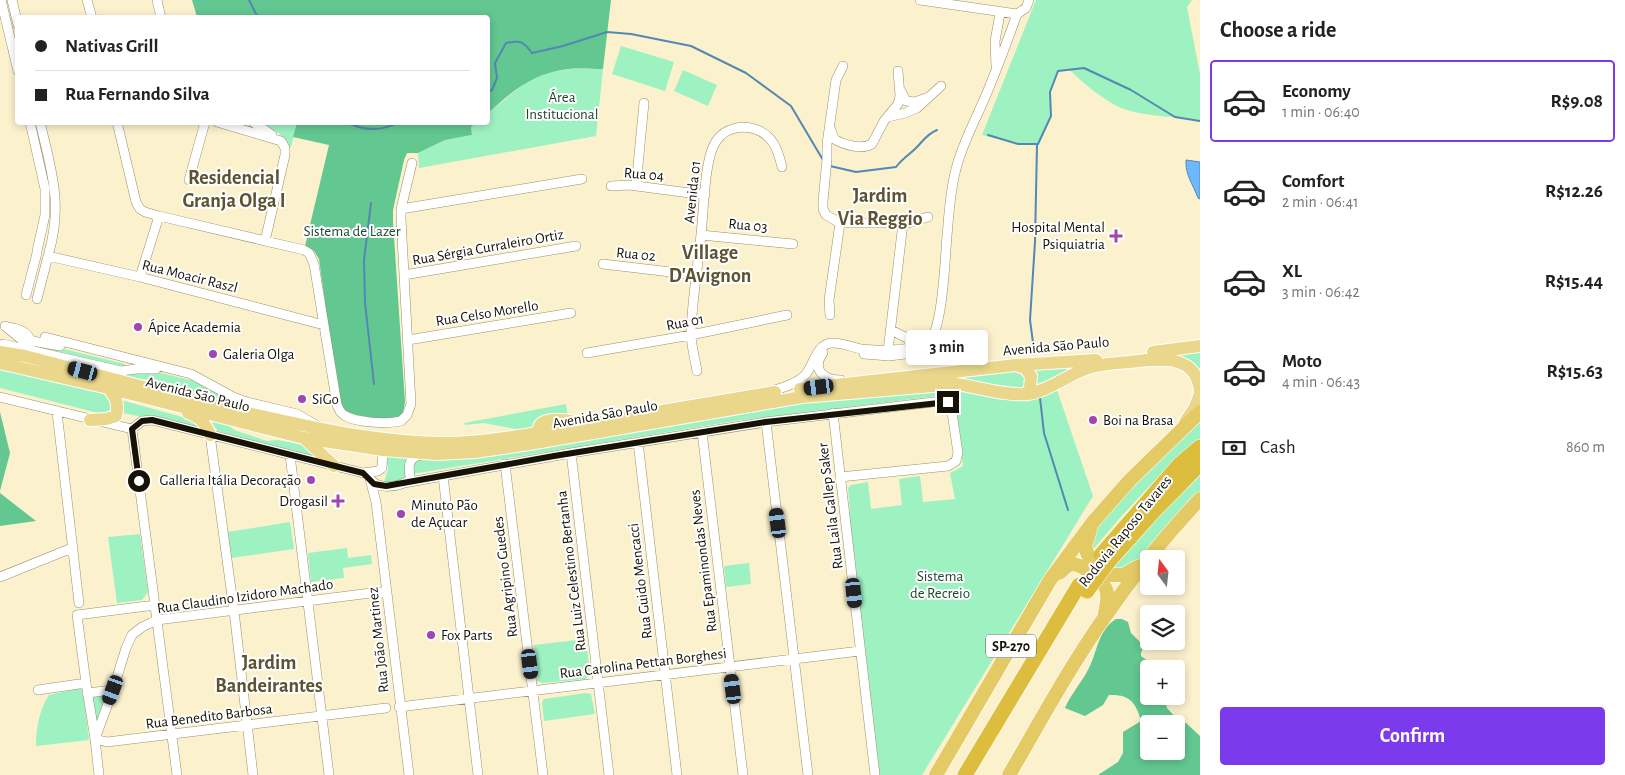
<!DOCTYPE html>
<meta charset="utf-8">
<style>
:root{--surface:#fff;--page:#f2f2f2;--text:#222;--muted:#767676;--line:#e0e0e0;--accent:#7c3aed}
body{margin:0;font-family:"Alegreya Sans",sans-serif;background:var(--page);color:var(--text);height:100vh;display:flex;flex-direction:column;font-size:19px;white-space:nowrap}
*{box-sizing:border-box;margin:0}
p{font-size:16px;color:var(--muted)}
.icon{flex:none;width:28px;height:28px;fill:none;stroke:currentColor;stroke-width:2;stroke-linecap:round;stroke-linejoin:round}
.map{position:relative;flex:1;overflow:hidden}
.details{display:flex;flex-direction:column;background:var(--surface);width:425px}
.details>*{flex:none}
.banner{position:absolute;left:15px;top:15px;width:475px;height:110px;border-radius:5px;box-shadow:0 2px 8px #0003;display:grid;align-content:center;height:110px;padding:0 20px;background:var(--surface)}
.needle{width:32px;rotate:345deg}
.fabs{position:absolute;left:1140px;top:550px;display:grid;gap:10px}
.fabs a{display:grid;place-items:center;width:45px;height:45px;border-radius:5px;background:var(--surface);box-shadow:0 2px 8px #0003;font-size:25px}
.end{position:absolute;width:22px;height:22px;margin:-11px;border:6px solid #161205;background:#fff;box-shadow:0 0 0 2px #fff}
.from{border-radius:50%}
.bubble{position:absolute;height:35px;border-radius:5px;background:var(--surface);box-shadow:0 2px 8px #0003;font-size:16px;font-weight:700;line-height:35px;text-align:center}
.car{position:absolute;width:15px;height:30px;margin:-15px -8px;border-radius:6px;box-shadow:0 0 4px 1px #0007;background:linear-gradient(#222 24%,#8ab4d8 0 40%,#222 0 76%,#8ab4d8 0 86%,#222 0)}
.banner b{display:flex;align-items:center;gap:18px;height:48px;font-size:19px}
.banner b+b{border-top:1px solid var(--line)}
.banner i{width:12px;height:12px;background:var(--text)}
ul{padding:0;list-style:none}
li{display:flex;align-items:center;gap:15px;height:82px;margin:0 10px 8px;padding:0 10px;border:2px solid transparent;border-radius:5px}
li div{flex:1}
li b{display:block;font-size:19px}
li em{font-style:normal;font-weight:700}
li.selected{border-color:var(--accent)}
li>.icon{width:45px;height:45px;stroke-width:1.5}
h2{padding:0 20px;font-size:22px;line-height:60px}
.pay{display:flex;align-items:center;gap:12px;height:55px;padding:0 20px;font-size:19px}
.pay p{margin-inline-start:auto}
.action{display:flex;gap:10px;margin-top:auto;padding:10px 20px}
.action a{flex:1;height:58px;border-radius:5px;background:var(--accent);color:#fff;font-size:20px;font-weight:700;line-height:58px;text-align:center}
main{display:flex;flex:1;min-height:0}
.map>svg:first-child{display:block}
</style>
<main>
<div class="map">
<svg width="1200" height="775" viewBox="0 0 1200 775">
<rect width="100%" height="100%" fill="#fcf1cd"/>
<path fill="#9ef2c2" d="M1036 0H1192L1187 7 1200 74V121L1195 119C1174 117 1136 116 1117 106 1100 97 1084 84 1070 70L1058 71 1050 92 1051 116 1038 144H1018L982 135Z
M621 46 674 62 665 91 612 74Z
M570 69H603L596 136 419 168 418 153 445 140 472 135 471 126 476 123 488 122V113L530 79 544 73Z
M683 70 717 85 708 106 674 91Z
M262 123H297L291 147H288L280 134Z
M40 343 125 364 124 367H119L38 348 37 345Z
M0 347 120 373 153 371 194 381 244 405 302 422 193 393C172 384 150 377 127 379Z
M1200 351V371C1177 332 1069 377 1035 388 1040 379 1037 373 1030 366Z
M0 369 105 394 110 397 113 406 110 410 102 414 0 388Z
M1022 371 1025 373 1024 388 1018 390 987 384 691 413 439 446 801 391Z
M958 388 1032 396 1057 390 1093 496 922 775H878L846 512 850 511 848 488 851 485 868 482 871 509 902 505 899 479 920 476 923 502 955 499 950 473 963 466 953 394 735 421 412 474 411 464 416 460 783 403Z
M121 400 193 420 202 429 123 413Z
M566 404 569 423 528 431 483 423 465 425 464 423Z
M1200 419V441L1156 479 1118 520 1091 552 1095 531 1106 515Z
M217 420 226 423 234 430 267 441 278 440 303 445 313 454 311 458 218 431 211 423Z
M388 456 408 458 404 466 407 477 397 482H384L388 469 387 462Z
M1200 476V493L1131 569 1112 570 1166 509Z
M290 522 294 549 231 558 227 532Z
M140 534 148 592 142 600 117 603 108 537Z
M347 548 348 558 371 555 372 564 343 568 344 578 311 582 308 553Z
M749 563 751 584 726 587 724 566Z
M586 639 590 673 589 676 585 679 543 683 537 681 534 645Z
M81 688 83 691 89 740 36 746C36 729 39 710 49 695Z
M111 693 98 721 94 720 88 695Z
M586 693 591 694 595 714 544 721 542 702 544 699Z"/>
<path fill="#62c791" fill-rule="evenodd" d="M192 0H611L603 69C592 69 580 68 568 69 533 73 514 90 488 113V18L197 17Z
M297 123H476L471 127 472 135 445 140 418 153H407L404 160 393 210V222L405 402 403 413 398 418 389 420 354 415 344 411 339 404 319 259 314 251 305 246 329 145 293 137Z
M0 412 10 453 0 491Z
M0 493 36 521 0 526Z
M1116 619H1122L1128 622 1131 633 1144 646 1141 653V656L1149 662V696H1164L1167 708 1177 719 1186 723 1200 736V775H1098L1118 762 1123 753V732L1141 721C1136 702 1129 694 1109 695L1103 705 1085 716 1065 708C1071 694 1082 682 1089 668 1098 650 1098 630 1116 619ZM1149 724H1176V751H1149Z"/>
<path fill="#6eb9fd" stroke="#5487b3" d="M1186 160 1200 162V199L1198 198C1193 184 1185 175 1186 160Z"/>
<g fill="none" stroke-linecap="round" stroke-linejoin="round">
<path stroke="#5487b3" stroke-width="2" d="M249 0 258 18
M488 92 492 90 497 78 495 63 506 43C521 40 523 41 532 53L563 46 607 32 631 34 691 46 746 73 791 106 823 160
M346 122C364 131 381 132 399 122
M988 135 1018 144H1038L1051 116 1050 92 1058 71 1084 68 1131 90 1175 117 1200 121
M830 166 856 172 896 167C903 158 909 155 916 148 924 140 927 134 937 130
M371 203 364 260 365 303 374 384
M1034 350 1030 320 1035 242 1037 145
M1040 398 1044 433 1068 510"/>
<defs>
<path id="minor" d="M1 0 18 71
M12 0 18 25
M87 0 92 18
M157 0 161 18
M920 0 1017 14
M1017 14 1026 8 1029 0
M843 66 836 80 827 144V159L823 201V209L826 215 840 223H908L928 217
M996 66 995 41 1000 14 996 11
M901 91 906 101 915 102 926 98
M888 117 905 113 917 108 941 86
M30 122 45 189V215L37 251
M40 122C51 169 63 204 49 252
M117 122 136 202 140 209 145 212 159 216 304 250 309 253 314 264 337 405C339 409 340 413 344 415 355 423 388 424 401 421L407 415 411 404 401 219V209L412 163
M217 122 281 141 285 148V155L265 241
M253 122 272 135
M831 130 834 139C844 145 861 150 872 144L884 121 898 104 900 96 898 71
M189 180 205 122
M611 186 629 185 705 195
M636 186 644 103
M401 209 582 179
M701 235 793 244
M603 264 696 275
M404 275 576 246
M140 277 159 216
M26 295 37 253
M37 299 48 256 140 277 324 325
M830 315 829 300 840 223
M5 326 21 339 60 346
M8 327C20 329 27 331 32 343
M891 330 909 339V353
M45 337 191 374 233 397 247 402 297 414 316 425
M408 340 571 313
M3 344 121 371 136 369H156
M587 353 691 335 787 315
M823 353C811 370 824 380 841 380
M885 353 888 351 903 223
M864 354 889 356 913 353
M697 371C695 359 691 345 691 333 692 300 698 267 701 234 704 211 704 156 717 140 725 128 742 125 755 129 773 135 778 150 782 167
M769 392C781 388 797 384 806 374 814 364 816 345 831 343 841 342 851 347 861 349 875 351 917 351 928 343 943 331 945 257 947 236 949 214 950 191 956 169 962 144 976 119 986 95 997 69 1007 42 1017 14
M0 397 132 429
M57 412 79 603
M833 413 875 775
M766 422 808 775
M132 429 177 775
M132 429 142 421 152 420 363 473 378 471 382 468 383 450
M702 432 743 775
M210 435 234 611 253 775
M638 442 677 775
M571 453 609 775
M290 455 329 775
M505 464 543 775
M410 476C408 465 409 456 422 455
M443 476 478 775
M370 479 376 502 409 775
M370 479C378 490 398 487 408 481
M404 483 571 453 766 422 942 401 947 402 951 406 958 453 956 461 948 466 840 477
M0 577 72 548
M38 690 86 683
M87 693 113 690
M399 707 860 651
M386 708 107 742 95 739 113 690 126 648 132 635 142 627 157 620 387 591
M99 775 95 739 86 683 77 615 155 605"/>
<path id="primary" d="M0 352 25 356C101 376 176 396 252 414 318 429 385 444 453 443 498 441 542 432 586 425 649 413 712 402 775 392
M1153 352 1200 346
M0 363 108 388 304 438 383 450 437 454 475 452 529 444 802 397 956 384C978 387 1006 396 1028 394 1049 391 1067 375 1088 368 1100 364 1116 363 1129 362 1157 359 1197 352 1200 392
M1016 365 1025 368 1031 376 1030 388 1026 394
M800 389 1016 365 1096 360
M188 413C200 417 206 424 210 435
M90 420 106 419 116 416C119 404 116 397 108 388
M1185 422 1195 407 1200 394
M537 433C538 431 539 427 540 425 546 417 571 420 578 423
M304 438 334 466"/>
<path id="trunk" d="M1090 530 1085 547 1088 555 1111 575H1123L1137 567
M1059 573C1063 570 1067 565 1072 564 1082 564 1103 581 1106 589 1109 597 1107 605 1105 613
M936 775 1050 580 1093 522 1130 480 1200 412
M1009 775C1040 722 1069 668 1104 618 1133 576 1165 536 1200 499"/>
<path id="motorway" d="M1101 555 1179 465 1200 447
M1109 561 1153 512 1200 464
M965 775 1079 585"/>
</defs>
<use href="#minor" stroke="#9a906e" stroke-width="10"/>
<use href="#primary" stroke="#fff" stroke-width="14"/>
<use href="#trunk" stroke="#fff" stroke-width="15"/>
<use href="#motorway" stroke="#fff" stroke-width="16"/>
<use href="#minor" stroke="#fff" stroke-width="9"/>
<use href="#primary" stroke="#ead78b" stroke-width="12"/>
<use href="#trunk" stroke="#e3ca64" stroke-width="14"/>
<use href="#motorway" stroke="#dcbd3e" stroke-width="15"/>
<defs>
<path id="motorway-bridge" d="M1087 591 1109 561"/>
</defs>
<use href="#motorway-bridge" stroke="#fff" stroke-width="16" stroke-linecap="butt"/>
<use href="#motorway-bridge" stroke="#dcbd3e" stroke-width="15"/>
</g>
<g fill="none" stroke-linecap="round" stroke-linejoin="round">
<path stroke="#161205" stroke-width="6" d="M139 481 132 429 142 421 152 420 363 473 374 484 386 486 554 456 766 422 948 402"/>
</g>
<g fill="#a144ae" stroke="#fefefe" stroke-width="2">
<path d="M1113.5 228.5h5v5h5v5h-5v5h-5v-5h-5v-5h5z"/>
<circle cx="138" cy="327" r="5"/>
<circle cx="213" cy="354" r="5"/>
<circle cx="302" cy="399" r="5"/>
<circle cx="1093" cy="420" r="5"/>
<circle cx="311" cy="480" r="5"/>
<path d="M335.5 493.5h5v5h5v5h-5v5h-5v-5h-5v-5h5z"/>
<circle cx="401" cy="514" r="5"/>
<circle cx="431" cy="635" r="5"/>
</g>
<g text-anchor="middle" stroke-width="4" stroke-linejoin="round" paint-order="stroke">
<rect fill="#fefefe" stroke="#5c5950" stroke-width="1" x="986" y="634.5" width="50" height="23" rx="4"/>
<g font-size="14" font-weight="bold" fill="#161205">
<text x="1011" y="651">SP-270</text>
</g>
<g font-size="15" fill="#1e4831" stroke="#fefefe">
<text x="562" y="102">Área<tspan x="562" dy="17">Institucional</tspan></text>
<text x="352" y="236">Sistema de Lazer</text>
<text x="940" y="581">Sistema<tspan x="940" dy="17">de Recreio</tspan></text>
</g>
<g font-size="15" fill="#161205" stroke="#fefefe">
<text transform="translate(644 174) rotate(5)" y="5">Rua 04</text>
<text transform="translate(692 192) rotate(-84)" y="5">Avenida 01</text>
<text transform="translate(748 225) rotate(5)" y="5">Rua 03</text>
<text transform="translate(488 247) rotate(-10)" y="5">Rua Sérgia Curraleiro Ortiz</text>
<text transform="translate(636 254) rotate(6)" y="5">Rua 02</text>
<text transform="translate(190 276) rotate(14)" y="5">Rua Moacir Raszl</text>
<text transform="translate(487 313) rotate(-9)" y="5">Rua Celso Morello</text>
<text transform="translate(685 322) rotate(-11)" y="5">Rua 01</text>
<text transform="translate(1056 346) rotate(-5)" y="5">Avenida São Paulo</text>
<text transform="translate(198 394) rotate(14)" y="5">Avenida São Paulo</text>
<text transform="translate(605 414) rotate(-10)" y="5">Avenida São Paulo</text>
<text transform="translate(830 506) rotate(-97)" y="5">Rua Laila Gallep Saker</text>
<text transform="translate(1125 531) rotate(-51)" y="5">Rodovia Raposo Tavares</text>
<text transform="translate(703 561) rotate(-97)" y="5">Rua Epaminondas Neves</text>
<text transform="translate(571 571) rotate(-97)" y="5">Rua Luiz Celestino Bertanha</text>
<text transform="translate(505 577) rotate(-97)" y="5">Rua Agripino Guedes</text>
<text transform="translate(640 581) rotate(-97)" y="5">Rua Guido Mencacci</text>
<text transform="translate(245 596) rotate(-8)" y="5">Rua Claudino Izidoro Machado</text>
<text transform="translate(378 640) rotate(-96)" y="5">Rua João Martinez</text>
<text transform="translate(643 663) rotate(-7)" y="5">Rua Carolina Pettan Borghesi</text>
<text transform="translate(209 716) rotate(-7)" y="5">Rua Benedito Barbosa</text>
</g>
<g font-size="15" fill="#161205" stroke="#fefefe" text-anchor="start">
<text x="1105" y="232" text-anchor="end">Hospital Mental<tspan x="1105" dy="17">Psiquiatria</tspan></text>
<text x="148" y="332">Ápice Academia</text>
<text x="223" y="359">Galeria Olga</text>
<text x="312" y="404">SiGo</text>
<text x="1103" y="425">Boi na Brasa</text>
<text x="301" y="485" text-anchor="end">Galleria Itália Decoração</text>
<text x="328" y="506" text-anchor="end">Drogasil</text>
<text x="411" y="510">Minuto Pão<tspan x="411" dy="17">de Açucar</tspan></text>
<text x="441" y="640">Fox Parts</text>
</g>
<g font-size="20" font-weight="bold" fill="#5d5333" stroke="#fefefe">
<text x="234" y="184">Residencial<tspan x="234" dy="23">Granja Olga I</tspan></text>
<text x="880" y="202">Jardim<tspan x="880" dy="23">Via Reggio</tspan></text>
<text x="710" y="259">Village<tspan x="710" dy="23">D'Avignon</tspan></text>
<text x="269" y="669">Jardim<tspan x="269" dy="23">Bandeirantes</tspan></text>
</g>
</g>
</svg>
<div class="fabs">
<a><svg class="needle" viewBox="-14 -14 28 28"><path d="M0-13l5 13h-10z" fill="#e53935"/><path d="M0 13l5-13h-10z" fill="#767676"/></svg></a>
<a><svg class="icon" aria-label="layers" viewBox="0 0 24 24"><path d="M12 4l9 5-9 5-9-5zM3 14l9 5 9-5"/></svg></a>
<a>+</a>
<a>−</a>
</div>
<i class="end from" style="left:139px;top:481px"></i>
<i class="end" style="left:948px;top:402px"></i>
<div class="bubble" style="left:906px;top:330px;width:82px">3 min</div>
<i class="car" style="left:83px;top:371px;rotate:285deg"></i>
<i class="car" style="left:819px;top:387px;rotate:263deg"></i>
<i class="car" style="left:778px;top:523px;rotate:353deg"></i>
<i class="car" style="left:854px;top:593px;rotate:174deg"></i>
<i class="car" style="left:530px;top:664px;rotate:173deg"></i>
<i class="car" style="left:733px;top:689px;rotate:353deg"></i>
<i class="car" style="left:113px;top:690px;rotate:200deg"></i>
<div class="banner">
<b><i class="from"></i>Nativas Grill</b>
<b><i></i>Rua Fernando Silva</b>
</div>
</div>
<section class="details">
<h2>Choose a ride</h2>
<ul>
<li class="selected"><svg class="icon" aria-label="car" viewBox="0 0 24 24"><path d="M5 17H2v-5l4-1 3-4h7l3 4 3 1v5h-3M9 17h6M6 11h13"/><circle cx="7" cy="17" r="2"/><circle cx="17" cy="17" r="2"/></svg><div><b>Economy</b><p>1 min · 06:40</p></div><em>R$9.08</em></li>
<li><svg class="icon" aria-label="car" viewBox="0 0 24 24"><path d="M5 17H2v-5l4-1 3-4h7l3 4 3 1v5h-3M9 17h6M6 11h13"/><circle cx="7" cy="17" r="2"/><circle cx="17" cy="17" r="2"/></svg><div><b>Comfort</b><p>2 min · 06:41</p></div><em>R$12.26</em></li>
<li><svg class="icon" aria-label="car" viewBox="0 0 24 24"><path d="M5 17H2v-5l4-1 3-4h7l3 4 3 1v5h-3M9 17h6M6 11h13"/><circle cx="7" cy="17" r="2"/><circle cx="17" cy="17" r="2"/></svg><div><b>XL</b><p>3 min · 06:42</p></div><em>R$15.44</em></li>
<li><svg class="icon" aria-label="car" viewBox="0 0 24 24"><path d="M5 17H2v-5l4-1 3-4h7l3 4 3 1v5h-3M9 17h6M6 11h13"/><circle cx="7" cy="17" r="2"/><circle cx="17" cy="17" r="2"/></svg><div><b>Moto</b><p>4 min · 06:43</p></div><em>R$15.63</em></li>
</ul>
<div class="pay"><svg class="icon" aria-label="cash" viewBox="0 0 24 24"><path d="M3 7h18v10H3z"/><circle cx="12" cy="12" r="2"/></svg>Cash<p>860 m</p></div>
<div class="action"><a>Confirm</a></div>
</section>
</main>
